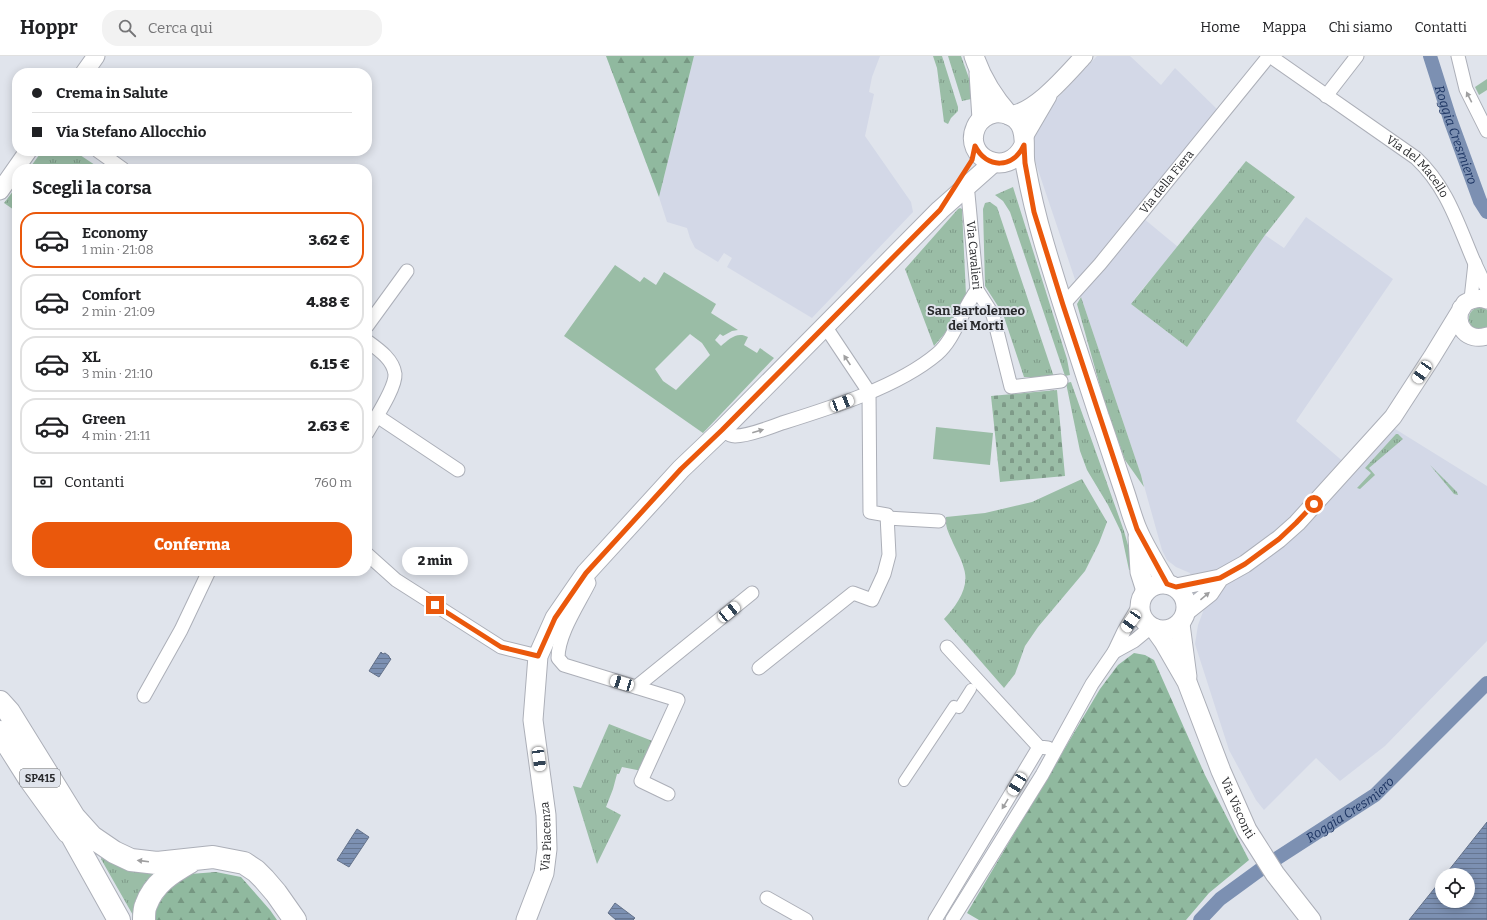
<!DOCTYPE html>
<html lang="it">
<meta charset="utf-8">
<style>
:root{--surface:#fff;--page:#f2f2f2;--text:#202124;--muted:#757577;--line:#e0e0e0;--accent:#ea580c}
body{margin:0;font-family:Bitter,serif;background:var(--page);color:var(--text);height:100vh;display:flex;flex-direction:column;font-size:15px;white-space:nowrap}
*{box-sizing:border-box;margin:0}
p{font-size:13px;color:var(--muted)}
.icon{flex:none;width:22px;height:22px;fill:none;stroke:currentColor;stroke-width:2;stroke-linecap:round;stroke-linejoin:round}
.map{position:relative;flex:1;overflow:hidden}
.panel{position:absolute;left:12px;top:108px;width:360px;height:412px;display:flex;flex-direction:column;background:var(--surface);border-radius:16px;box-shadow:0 2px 10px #0003}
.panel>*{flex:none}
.hud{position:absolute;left:12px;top:12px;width:360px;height:88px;border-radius:16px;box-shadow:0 2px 10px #0003;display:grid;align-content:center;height:88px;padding:0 20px;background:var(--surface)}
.controls{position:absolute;left:1435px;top:812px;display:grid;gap:8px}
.controls a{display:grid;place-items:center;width:40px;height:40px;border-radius:50%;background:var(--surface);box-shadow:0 2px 10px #0003;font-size:20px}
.end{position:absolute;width:18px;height:18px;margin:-9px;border:5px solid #ea580c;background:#fff;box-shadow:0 0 0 2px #fff}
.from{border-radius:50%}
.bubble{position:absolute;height:28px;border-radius:14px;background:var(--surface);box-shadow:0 2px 10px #0003;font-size:13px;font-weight:800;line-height:28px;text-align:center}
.car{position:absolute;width:12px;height:24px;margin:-12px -6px;border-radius:5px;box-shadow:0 0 3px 1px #0007;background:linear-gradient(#fff 24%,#345 0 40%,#fff 0 76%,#345 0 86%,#fff 0)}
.hud b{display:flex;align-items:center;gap:14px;height:38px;font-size:15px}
.hud b+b{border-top:1px solid var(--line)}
.hud i{width:10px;height:10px;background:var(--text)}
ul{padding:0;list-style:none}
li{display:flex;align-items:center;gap:12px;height:56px;margin:0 8px 6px;padding:0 12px;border:2px solid var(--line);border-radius:16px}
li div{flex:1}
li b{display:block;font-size:15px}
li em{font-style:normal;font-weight:800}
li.selected{border-color:var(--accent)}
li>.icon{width:36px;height:36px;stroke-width:1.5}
h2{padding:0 20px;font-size:18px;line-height:48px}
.pay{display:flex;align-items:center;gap:10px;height:44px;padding:0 20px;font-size:15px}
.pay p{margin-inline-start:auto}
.cta{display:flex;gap:8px;margin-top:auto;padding:8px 20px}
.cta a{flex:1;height:46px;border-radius:16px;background:var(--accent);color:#fff;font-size:16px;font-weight:800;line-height:46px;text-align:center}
header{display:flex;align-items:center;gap:24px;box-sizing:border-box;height:56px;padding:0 20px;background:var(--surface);border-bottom:1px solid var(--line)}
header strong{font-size:19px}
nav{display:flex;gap:22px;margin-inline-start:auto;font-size:14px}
.search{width:280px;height:36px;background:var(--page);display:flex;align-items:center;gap:10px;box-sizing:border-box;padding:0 14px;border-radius:16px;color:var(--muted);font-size:15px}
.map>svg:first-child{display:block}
</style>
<header>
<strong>Hoppr</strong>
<div class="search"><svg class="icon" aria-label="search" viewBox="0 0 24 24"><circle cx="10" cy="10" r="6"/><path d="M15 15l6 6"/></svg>Cerca qui</div>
<nav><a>Home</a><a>Mappa</a><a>Chi siamo</a><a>Contatti</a></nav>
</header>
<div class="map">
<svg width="1487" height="864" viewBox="0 0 1487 864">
<defs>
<pattern id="grass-tufts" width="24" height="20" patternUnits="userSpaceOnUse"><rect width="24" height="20" fill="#9abda6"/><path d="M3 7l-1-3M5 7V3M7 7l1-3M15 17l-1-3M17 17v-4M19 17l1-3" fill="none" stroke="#7e9a88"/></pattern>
<pattern id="forest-firs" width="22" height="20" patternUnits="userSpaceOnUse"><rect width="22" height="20" fill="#90b99f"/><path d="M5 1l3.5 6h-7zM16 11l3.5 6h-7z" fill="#769782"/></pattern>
<pattern id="cemetery-stones" width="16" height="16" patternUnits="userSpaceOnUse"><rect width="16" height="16" fill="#9abda6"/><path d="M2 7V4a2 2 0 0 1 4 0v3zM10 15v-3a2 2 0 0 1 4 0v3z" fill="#7e9a88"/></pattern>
<pattern id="water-rules" width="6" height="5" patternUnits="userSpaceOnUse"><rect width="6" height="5" fill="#7c90b2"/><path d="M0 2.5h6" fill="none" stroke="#667691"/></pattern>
</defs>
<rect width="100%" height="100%" fill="#e0e4ec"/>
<path fill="#d3d8e7" d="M694 0H880L872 21 869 36 874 38 865 80 911 146 913 156 812 262 727 211 732 202 724 197 718 206 695 192 690 182 687 172 667 166 659 141Z
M1097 0H1130L1161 29 1175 12 1219 55 1137 157 1178 191 1139 237 1131 248 1187 291 1265 179 1284 192 1306 161 1393 223 1296 365 1353 414 1392 371 1487 430V585L1385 690 1340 725 1316 702 1264 754 1256 744 1229 694 1195 588 1198 569 1204 553 1190 517 1176 511 1167 504 1162 494 1141 419 1031 93 1034 72 1039 62Z"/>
<path fill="url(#grass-tufts)" d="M933 0H942L958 51V55L951 62 948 68 944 66 937 12Z
M948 0H961L976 42 962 45Z
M42 95H74L101 113H29Z
M1246 105 1295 141 1265 179 1187 291 1131 248Z
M17 130V156L4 147Z
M1013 131 1067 303 1070 319 1065 320 1010 156 1003 145 995 139Z
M990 146 997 151 1054 321H1024L1003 258 985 230 983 153 985 147Z
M960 152 962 153 966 239 946 276 934 290 905 213 958 153Z
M1081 241 1141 419 1144 431 1125 404 1105 348 1077 248Z
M1483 251 1487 254V272C1468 282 1460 251 1483 251Z
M1071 326 1124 475 1135 514H1129L1121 476 1108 449 1087 414 1080 395 1066 327Z
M1396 378H1398L1403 383 1369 412 1375 419 1360 433 1357 432 1371 417 1365 412Z
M1430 409 1457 436 1458 439 1454 438Z
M1082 423 1107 466 1099 487 1085 515 1038 571 1025 590 1015 618 1004 632 944 563C956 550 970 532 964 513 962 504 957 496 953 487 949 477 945 472 946 461L985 457 1032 446Z
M609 668 655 686 642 715 622 711 619 718H617L613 733 606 751 621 759 597 808 573 730 581 732Z
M102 800 151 814 155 818 134 861 101 803Z"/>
<path fill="url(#forest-firs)" d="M606 0H694L659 141Z
M1134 597 1145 599 1154 604 1205 719 1249 804 1209 837 1186 864H979L967 857 1100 633 1118 609Z
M216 816 241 821 270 854 277 864H154L153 856 169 833 190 818Z"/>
<path fill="url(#cemetery-stones)" d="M1057 334 1065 420 1000 426 991 340Z"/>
<path fill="#9abda6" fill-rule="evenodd" d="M1487 23V34L1479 39 1475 31Z
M615 209 640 226 644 221 656 229 664 216 716 248 711 257 738 274 732 275 723 280 720 278 715 284 721 290C729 283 737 275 748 281L744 289 757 297 760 292 774 302 703 377 564 280ZM690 278 702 287 710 299 676 334 663 325 655 313Z
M936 371 993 377 990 409 933 403Z"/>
<path fill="url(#water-rules)" stroke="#63718a" d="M381 596 383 598 385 597 389 600V601L391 603 379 621 369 615Z
M1487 766V864H1409L1442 823V845H1468V819H1445Z
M357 773 369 781 349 811 337 804Z
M615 847 635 862 633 864H616L608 857Z"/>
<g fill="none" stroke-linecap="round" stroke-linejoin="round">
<g stroke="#7c90b2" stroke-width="14">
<path id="s1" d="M1430 0 1450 63 1480 145 1487 156"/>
<path id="s2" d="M1200 864 1220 843 1268 808 1375 739 1487 627"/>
</g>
<defs>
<path id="pedestrian" d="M904 725 954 650 959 652 971 633"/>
<g id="minor">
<path id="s3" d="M1270 0 1416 102C1448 132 1458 169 1475 208 1479 216 1483 225 1487 233"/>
<path d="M1458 0 1466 33 1487 75"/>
<path d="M1326 40 1357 0"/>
<path d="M98 95 123 113"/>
<path id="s4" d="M964 133 968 138 977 234 993 259 1011 331 1061 325"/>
<path d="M1471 243 1475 207"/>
<path id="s5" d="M1063 249 1100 208 1269 0"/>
<path d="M367 270 407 215"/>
<path d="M367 285C378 293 393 303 395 318 396 332 374 364 367 377"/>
<path d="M377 360 458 414"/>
<path d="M722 374C726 377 730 380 735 380 748 380 769 372 782 367 830 352 898 331 937 298 955 283 962 253 977 234"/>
<path d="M887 462 939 465"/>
<path d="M367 498 396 524 501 591 538 600"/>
<path d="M586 518 589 527C578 549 558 578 558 602L564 609 678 644 641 725 668 738"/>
<path d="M947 591 1039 691 1048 692"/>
<path d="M1114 596 1134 585 1151 571"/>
<path d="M759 612 853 537 872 544 884 518 889 499 887 459 870 456 869 336 825 270"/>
<path d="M636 631 752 537"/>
<path d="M144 640 181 574 209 515"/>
<path d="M767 842 806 864"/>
<path d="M935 864 1039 691"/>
<path d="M952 864 1042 719 1092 628 1114 596 1124 575 1140 548"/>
</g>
<path id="tertiary" d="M84 17 96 0
M1009 59C1035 57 1067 18 1084 0
M1024 81 1048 40
M0 135 28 95
M1461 252C1454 271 1468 286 1487 280
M1176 531 1220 522 1245 508 1279 483 1297 467 1393 361 1432 301 1465 247C1473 243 1479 241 1487 244
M1186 556 1210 537 1220 522"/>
<g id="secondary">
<path d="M974 0C981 21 994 42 1009 59"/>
<path d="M979 17 982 63"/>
<path d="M1024 89C1008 124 962 102 976 71 979 64 987 58 995 57 1005 56 1015 60 1020 68 1027 79 1023 95 1025 107 1030 134 1036 160 1044 187 1061 245 1080 302 1099 360 1108 385 1116 411 1125 437 1129 449 1132 461 1137 473 1145 492 1157 510 1167 528"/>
<path d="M1138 481 1140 516 1146 535"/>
<circle cx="1163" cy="551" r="23"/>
<path d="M1180 568 1187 621"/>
<path id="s6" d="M1154 572 1164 586 1187 626 1221 715 1247 774 1275 818 1311 864"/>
<path id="s7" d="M526 864 544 817 547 793 546 759 533 664 538 600 555 562 586 517 681 413 722 374 940 154 993 107"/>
</g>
<path id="trunk" d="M0 646 9 656 74 761 92 781 114 796 131 804 157 807 213 801 244 807 256 815 264 823 276 837 295 864
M0 676 29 722 68 776
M62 762 119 864
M144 864C144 859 144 853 146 849 154 827 171 817 190 806"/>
</defs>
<use href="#pedestrian" stroke="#acafb8" stroke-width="12"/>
<use href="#minor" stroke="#acafb8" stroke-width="15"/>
<use href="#tertiary" stroke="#acafb8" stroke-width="19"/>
<use href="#secondary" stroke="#acafb8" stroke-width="21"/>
<use href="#trunk" stroke="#acafb8" stroke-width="24"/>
<use href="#pedestrian" stroke="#fff" stroke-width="10"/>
<use href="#minor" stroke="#fff" stroke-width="13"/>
<use href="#tertiary" stroke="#fff" stroke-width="17"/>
<use href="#secondary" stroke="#fff" stroke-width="19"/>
<use href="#trunk" stroke="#fff" stroke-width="22"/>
</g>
<defs><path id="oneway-solid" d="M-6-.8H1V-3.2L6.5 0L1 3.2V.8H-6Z"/></defs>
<g fill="#9f9fa0">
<use href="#oneway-solid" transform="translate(1469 41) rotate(-117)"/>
<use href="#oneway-solid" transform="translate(847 304) rotate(-124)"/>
<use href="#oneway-solid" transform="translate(758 375) rotate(-16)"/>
<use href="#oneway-solid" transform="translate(1205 540) rotate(-40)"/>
<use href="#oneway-solid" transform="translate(1005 748) rotate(121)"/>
<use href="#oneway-solid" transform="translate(143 805) rotate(-173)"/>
</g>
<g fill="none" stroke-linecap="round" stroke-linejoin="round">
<path stroke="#ea580c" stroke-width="5" d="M435 549 501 591 538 600 555 562 586 517 681 413 722 374 940 154 972 104 975 90C987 113 1013 113 1024 89L1025 107 1034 156 1063 249 1137 473 1167 528 1176 531 1220 522 1245 508 1279 483 1296 467 1314 448"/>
</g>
<g text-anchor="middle" stroke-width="4" stroke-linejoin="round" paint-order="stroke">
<rect fill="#e0e4ec" stroke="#606266" stroke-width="1" x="20" y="713" width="40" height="18" rx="3"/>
<g font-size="11" font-weight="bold" fill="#292a2d">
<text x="40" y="726">SP415</text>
</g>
<g font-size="12" fill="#292a2d" stroke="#e0e4ec">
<text dy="4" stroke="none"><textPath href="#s3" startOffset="185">Via del Macello</textPath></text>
<text dy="4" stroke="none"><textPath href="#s5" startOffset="161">Via della Fiera</textPath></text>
<text dy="4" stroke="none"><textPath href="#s4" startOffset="68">Via Cavalieri</textPath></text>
<text dy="4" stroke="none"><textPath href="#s6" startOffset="199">Via Visconti</textPath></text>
<text dy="4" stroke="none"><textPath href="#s7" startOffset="87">Via Piacenza</textPath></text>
</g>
<g font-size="13" font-style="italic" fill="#1c3462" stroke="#e0e4ec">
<text dy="5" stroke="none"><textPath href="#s1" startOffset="83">Roggia Cresmiero</textPath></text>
<text dy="5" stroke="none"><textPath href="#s2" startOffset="187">Roggia Cresmiero</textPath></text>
</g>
<g font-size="13" font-weight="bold" fill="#292a2d" stroke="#e0e4ec">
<text x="976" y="259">San Bartolemeo<tspan x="976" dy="15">dei Morti</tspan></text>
</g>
</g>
</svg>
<div class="controls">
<a><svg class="icon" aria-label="locate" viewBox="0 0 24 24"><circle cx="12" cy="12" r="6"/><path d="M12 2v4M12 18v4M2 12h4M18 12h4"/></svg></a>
</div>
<i class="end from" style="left:1314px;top:448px"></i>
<i class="end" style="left:435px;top:549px"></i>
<div class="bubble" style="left:402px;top:491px;width:66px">2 min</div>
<i class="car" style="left:1422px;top:316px;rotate:214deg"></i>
<i class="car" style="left:842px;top:347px;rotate:69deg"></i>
<i class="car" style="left:729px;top:556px;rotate:51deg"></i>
<i class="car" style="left:1131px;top:565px;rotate:215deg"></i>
<i class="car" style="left:622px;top:627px;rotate:287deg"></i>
<i class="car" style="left:539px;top:703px;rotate:172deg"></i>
<i class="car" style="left:1017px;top:728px;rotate:211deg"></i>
<div class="hud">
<b><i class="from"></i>Crema in Salute</b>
<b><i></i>Via Stefano Allocchio</b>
</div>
<section class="panel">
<h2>Scegli la corsa</h2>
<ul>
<li class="selected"><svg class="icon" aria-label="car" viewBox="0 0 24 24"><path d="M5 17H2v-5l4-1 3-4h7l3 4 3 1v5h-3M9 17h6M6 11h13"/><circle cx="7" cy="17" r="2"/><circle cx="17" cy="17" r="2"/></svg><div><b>Economy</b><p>1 min · 21:08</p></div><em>3.62 €</em></li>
<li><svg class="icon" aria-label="car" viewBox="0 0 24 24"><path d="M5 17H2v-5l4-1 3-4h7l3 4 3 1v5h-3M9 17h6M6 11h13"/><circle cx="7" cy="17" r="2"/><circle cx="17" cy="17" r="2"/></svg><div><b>Comfort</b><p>2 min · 21:09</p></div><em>4.88 €</em></li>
<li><svg class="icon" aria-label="car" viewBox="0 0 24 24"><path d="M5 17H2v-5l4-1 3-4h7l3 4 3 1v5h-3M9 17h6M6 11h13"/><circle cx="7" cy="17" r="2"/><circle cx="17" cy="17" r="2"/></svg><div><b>XL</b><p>3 min · 21:10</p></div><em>6.15 €</em></li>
<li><svg class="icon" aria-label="car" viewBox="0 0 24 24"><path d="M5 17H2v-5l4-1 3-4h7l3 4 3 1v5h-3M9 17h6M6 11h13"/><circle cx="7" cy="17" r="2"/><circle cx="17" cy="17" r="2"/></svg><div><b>Green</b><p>4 min · 21:11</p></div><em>2.63 €</em></li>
</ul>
<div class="pay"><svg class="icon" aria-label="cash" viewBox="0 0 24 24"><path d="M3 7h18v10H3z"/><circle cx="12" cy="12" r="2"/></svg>Contanti<p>760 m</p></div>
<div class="cta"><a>Conferma</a></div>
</section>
</div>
